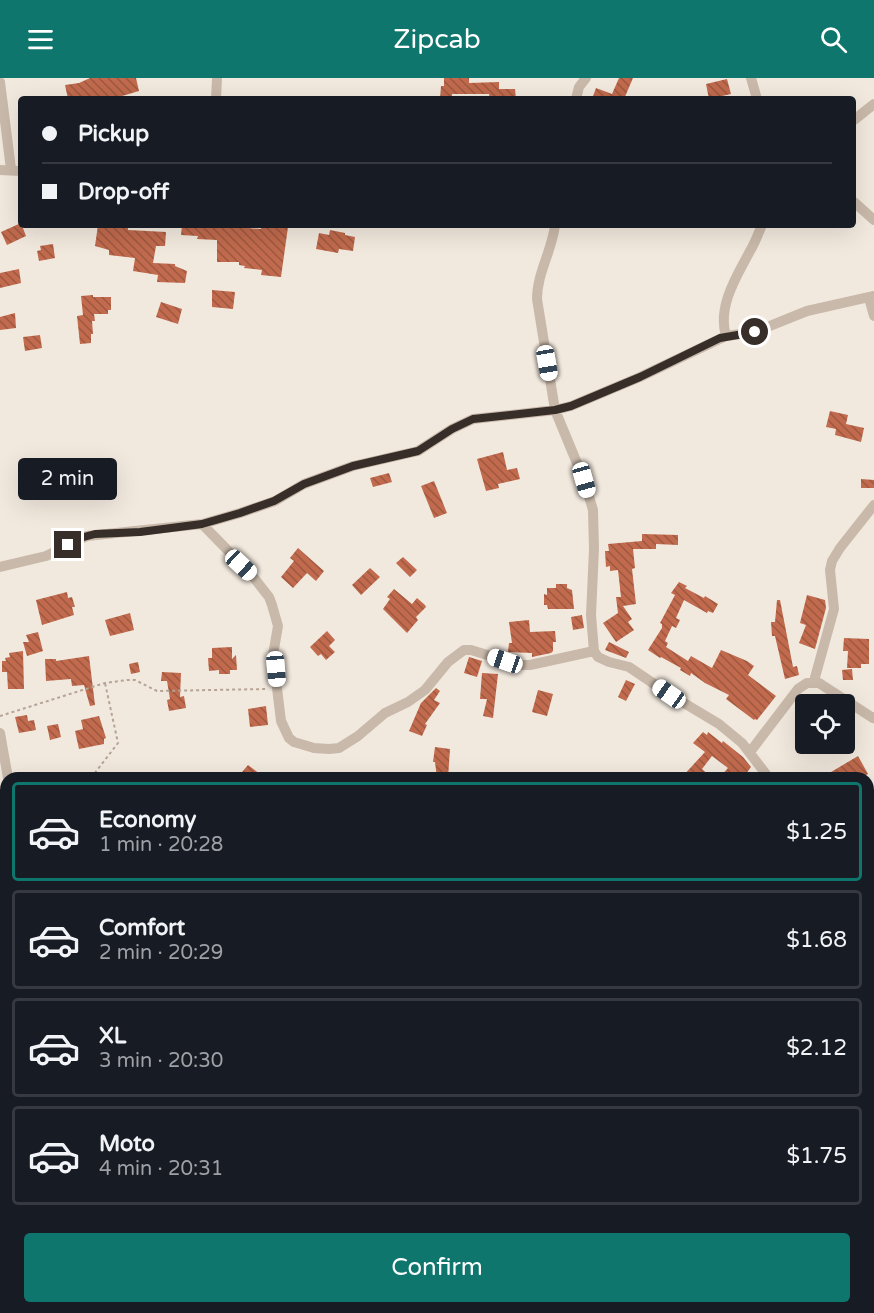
<!DOCTYPE html>
<meta charset="utf-8">
<style>
:root{--surface:#171b24;--page:#20242c;--text:#f1f3f6;--muted:#9ea1a6;--line:#363941;--accent:#0f766e}
body{margin:0;font-family:"Varela Round",sans-serif;background:var(--page);color:var(--text);height:100vh;display:flex;flex-direction:column;font-size:22px;white-space:nowrap}
*{box-sizing:border-box;margin:0}
p{font-size:20px;color:var(--muted)}
.icon{flex:none;width:33px;height:33px;fill:none;stroke:currentColor;stroke-width:2;stroke-linecap:round;stroke-linejoin:round}
.map{position:relative;flex:1;overflow:hidden}
.sheet{position:absolute;left:0px;top:694px;width:874px;height:542px;display:flex;flex-direction:column;background:var(--surface);border-radius:18px 18px 0 0;box-shadow:0 6px 24px #0002}
.sheet>*{flex:none}
.top-card{position:absolute;left:18px;top:18px;width:838px;height:132px;border-radius:6px;box-shadow:0 6px 24px #0002;display:grid;align-content:center;height:132px;padding:0 24px;background:var(--surface)}
.tools{position:absolute;left:795px;top:616px;display:grid;gap:12px}
.tools a{display:grid;place-items:center;width:60px;height:60px;border-radius:6px;background:var(--surface);box-shadow:0 6px 24px #0002;font-size:30px}
.end{position:absolute;width:27px;height:27px;margin:-14px;border:8px solid #372e29;background:#fff;box-shadow:0 0 0 3px #fff}
.from{border-radius:50%}
.bubble{position:absolute;height:42px;border-radius:6px;background:var(--surface);box-shadow:0 6px 24px #0002;font-size:20px;font-weight:600;line-height:42px;text-align:center}
.car{position:absolute;width:18px;height:36px;margin:-18px -9px;border-radius:8px;box-shadow:0 0 4px 2px #0007;background:linear-gradient(#fff 24%,#345 0 40%,#fff 0 76%,#345 0 86%,#fff 0)}
.top-card b{display:flex;align-items:center;gap:21px;height:57px;font-size:22px}
.top-card b+b{border-top:2px solid var(--line)}
.top-card i{width:15px;height:15px;background:var(--text)}
ul{padding:10px 0 0;list-style:none}
li{display:flex;align-items:center;gap:18px;height:99px;margin:0 12px 9px;padding:0 12px;border:3px solid var(--line);border-radius:6px}
li div{flex:1}
li b{display:block;font-size:22px}
li em{font-style:normal;font-weight:600}
li.active{border-color:var(--accent)}
li>.icon{width:54px;height:54px;stroke-width:1.5}
.primary-button{display:flex;gap:12px;margin-top:auto;padding:12px 24px}
.primary-button a{flex:1;height:69px;border-radius:6px;background:var(--accent);color:#fff;font-size:24px;font-weight:600;line-height:69px;text-align:center}
header{display:flex;justify-content:space-between;align-items:center;height:78px;padding:0 24px;background:var(--accent);color:#fff;font-size:27px;font-weight:600}
.map>svg:first-child{display:block}
</style>
<header><svg class="icon" aria-label="menu" viewBox="0 0 24 24"><path d="M4 6h16M4 12h16M4 18h16"/></svg>Zipcab<svg class="icon" aria-label="search" viewBox="0 0 24 24"><circle cx="10" cy="10" r="6"/><path d="M15 15l6 6"/></svg></header>
<div class="map">
<svg width="874" height="1235" viewBox="0 0 874 1235">
<defs>
<pattern id="building-back-hatch" width="6" height="6" patternUnits="userSpaceOnUse" patternTransform="scale(1.5)"><rect width="6" height="6" fill="#c16a4d"/><path d="M-1 5l2 2M0 0l6 6M5-1l2 2" fill="none" stroke="#9e5840"/></pattern>
</defs>
<rect width="100%" height="100%" fill="#f2e9de"/>
<path fill="url(#building-back-hatch)" d="M90 0H136L139 13 112 21H68L65 7 79 5Z
M444 0H469V5L499 4V11H515L516 21H490L489 16H452V21H440L441 8H444Z
M619 0H633L624 21H592L596 10 612 16Z
M727 1 731 16 709 21 706 6Z
M21 145 26 158 7 167 1 154Z
M98 147H128V152L166 154 165 168H156L153 185 175 186V188L187 193 185 205 157 204 158 197 133 193 135 180 109 177V172L95 168Z
M182 147H235L234 149 261 151V149L269 150 270 147 288 149 281 199 261 197 262 192 244 190 245 188 239 187V184H217V162L197 161 198 158 181 157Z
M330 152 345 155V157L355 159 353 173 339 171 338 175 316 171 319 155 329 157Z
M53 166 55 180 39 183 37 173 41 172 40 168Z
M19 191 21 205 0 210V195Z
M212 212 235 214 233 231 212 229Z
M93 217V219H111V232H108V236H94L95 243H92L93 256H91V265L80 266 77 238 83 237 81 218Z
M161 224 182 231 178 246 156 239Z
M15 235 16 250 0 252V239Z
M40 257 42 270 25 273 23 259Z
M830 333 848 337 846 346 864 350 861 364 835 357 836 351 826 349Z
M503 374 507 392 517 390 520 401 498 406 499 410 486 413 477 381Z
M389 395 392 404 373 409 370 400Z
M861 401 874 402V410H861Z
M434 403 447 435 434 440 421 408Z
M642 456 678 457V467L656 466V471H633L635 490 632 491 636 526 623 528 632 541 628 544 634 552 616 564 603 545 618 535 616 519H621L618 492 610 493V488L606 489 605 473H609L608 466 642 463Z
M298 470 324 493 316 503 307 495 293 510 281 499 294 483 290 480Z
M403 479 417 492 410 499 396 485Z
M370 490 380 499 361 517 352 507Z
M679 504 687 508 685 510 704 520 705 518 718 526 713 535 708 533 707 535 684 522 676 540 680 542 676 550 672 548 665 563 668 565 666 569 688 583 691 578 712 590 721 572 747 583 754 588 748 597 776 618 757 642 755 641 754 642 726 621 729 617 705 605 691 595 690 598 680 592 681 590 661 579 660 580 648 572 662 550V546L660 545 675 517 671 515Z
M556 506H567V510L572 512 574 531H548L547 527H544V516L547 517V510H556Z
M394 511 412 526 417 520 425 527 426 529 416 539 418 542 407 555 383 531 390 521 387 519Z
M67 514 68 520 72 519 75 529H72L74 537 42 547 36 522Z
M807 517 825 522 826 530 815 571 799 565 806 547 800 545Z
M777 522H780L793 589 797 588 799 597 785 601 775 558H772L771 544H775Z
M130 535 134 552 110 558 105 542Z
M582 537 584 550 573 552 571 539Z
M529 542 530 554 555 553 556 564H553V573L551 575 532 579V575L508 574 509 565H512L509 544Z
M327 553 335 562 329 568 335 574 326 582 321 576 318 578 310 569Z
M38 554 43 573 27 578 23 564H29L26 557Z
M844 560 869 561V586H861V590H847L848 573H843Z
M609 564 629 574 626 580 605 572Z
M232 569V581L236 577 237 592H230V596H219V592L209 593 208 580H212V570Z
M23 573 24 611H8L7 594H2V583H6L5 580 10 579 9 575Z
M89 578 95 627 90 628 84 607 72 608 71 601 46 603 45 581H56V583Z
M469 579 482 583 477 599 464 595Z
M138 584 140 594 131 596 129 586Z
M852 591 853 602H843L842 592Z
M162 594 181 595 180 619 184 618 186 630 169 633 167 622 170 621 167 603H161Z
M482 595 498 596 493 640 483 638 487 621H480Z
M626 602 635 606 626 623 618 619Z
M436 610 440 613 434 622 440 625 425 646 427 647 422 658 409 653 421 625Z
M538 612 553 616 547 638 532 634Z
M266 628 268 647 250 649 248 631Z
M27 637 28 643 34 642 36 652 19 655 15 639Z
M99 638 106 660 104 661V666L79 671 75 653 83 651 81 642Z
M58 646 61 659 50 662 47 648Z
M703 654 707 657 708 654 722 665 723 663 743 679 751 689 743 700 735 695 731 700H719L728 690 712 678 702 691 712 700H681L705 674 693 665Z
M435 669 450 671 448 700H437L435 684H433Z
M858 678 868 696 860 700H821Z
M248 687 265 700H237Z"/>
<g fill="none" stroke-linecap="round" stroke-linejoin="round">
<path stroke="#b5a394" stroke-width="2" stroke-dasharray="3 3" stroke-linecap="butt" d="M0 638 105 605 127 602H135L157 613 266 611
M91 700 118 665 105 605
M0 930 6 931
M148 1235 150 1230"/>
<path stroke="#c9b9aa" stroke-width="10" d="M751 0 757 21
M0 4 11 91
M216 21 217 0
M576 21 579 9 586 0
M854 42 874 26
M0 92 21 93
M854 124 874 142
M555 147C552 173 537 195 537 221L555 332 584 402 593 432 594 471 591 537 594 573 598 579 609 584 629 589 669 616 719 646 742 665 769 700
M869 220 874 238
M726 258C717 228 737 198 750 173 755 165 758 156 762 147
M202 446 251 496 269 519 272 527 278 548 273 577 281 643 289 660 294 664 314 670 329 671 339 670 358 658 385 635 408 624 425 612 448 584 464 572H471L520 587H530L594 573
M0 489 46 478 87 458 202 446 240 435 275 423 304 406 353 388 418 373 452 351 473 341 555 332 571 328 640 299 726 258 755 254 807 233 874 218
M814 603 834 531 830 492 832 483 840 470 874 427
M0 655 8 700
M750 674 798 611 807 605H819L873 640 874 639
M0 812 6 806
M868 813 874 815
M0 1103H6
M868 1148H874
M481 1230 483 1235"/>
</g>
<g fill="none" stroke-linecap="round" stroke-linejoin="round">
<path stroke="#372e29" stroke-width="8" d="M68 467 80 460 95 456 140 454 202 446 240 435 274 423 304 406 353 388 418 373 452 351 473 341 555 332 571 328 640 299 720 260 755 254"/>
</g>
</svg>
<div class="tools">
<a><svg class="icon" aria-label="locate" viewBox="0 0 24 24"><circle cx="12" cy="12" r="6"/><path d="M12 2v4M12 18v4M2 12h4M18 12h4"/></svg></a>
</div>
<i class="end from" style="left:755px;top:254px"></i>
<i class="end" style="left:68px;top:467px"></i>
<div class="bubble" style="left:18px;top:380px;width:99px">2 min</div>
<i class="car" style="left:547px;top:285px;rotate:170deg"></i>
<i class="car" style="left:584px;top:402px;rotate:164deg"></i>
<i class="car" style="left:241px;top:487px;rotate:133deg"></i>
<i class="car" style="left:505px;top:583px;rotate:289deg"></i>
<i class="car" style="left:276px;top:591px;rotate:175deg"></i>
<i class="car" style="left:669px;top:616px;rotate:305deg"></i>
<div class="top-card">
<b><i class="from"></i>Pickup</b>
<b><i></i>Drop-off</b>
</div>
<section class="sheet">
<ul>
<li class="active"><svg class="icon" aria-label="car" viewBox="0 0 24 24"><path d="M5 17H2v-5l4-1 3-4h7l3 4 3 1v5h-3M9 17h6M6 11h13"/><circle cx="7" cy="17" r="2"/><circle cx="17" cy="17" r="2"/></svg><div><b>Economy</b><p>1 min · 20:28</p></div><em>$1.25</em></li>
<li><svg class="icon" aria-label="car" viewBox="0 0 24 24"><path d="M5 17H2v-5l4-1 3-4h7l3 4 3 1v5h-3M9 17h6M6 11h13"/><circle cx="7" cy="17" r="2"/><circle cx="17" cy="17" r="2"/></svg><div><b>Comfort</b><p>2 min · 20:29</p></div><em>$1.68</em></li>
<li><svg class="icon" aria-label="car" viewBox="0 0 24 24"><path d="M5 17H2v-5l4-1 3-4h7l3 4 3 1v5h-3M9 17h6M6 11h13"/><circle cx="7" cy="17" r="2"/><circle cx="17" cy="17" r="2"/></svg><div><b>XL</b><p>3 min · 20:30</p></div><em>$2.12</em></li>
<li><svg class="icon" aria-label="car" viewBox="0 0 24 24"><path d="M5 17H2v-5l4-1 3-4h7l3 4 3 1v5h-3M9 17h6M6 11h13"/><circle cx="7" cy="17" r="2"/><circle cx="17" cy="17" r="2"/></svg><div><b>Moto</b><p>4 min · 20:31</p></div><em>$1.75</em></li>
</ul>
<div class="primary-button"><a>Confirm</a></div>
</section>
</div>
